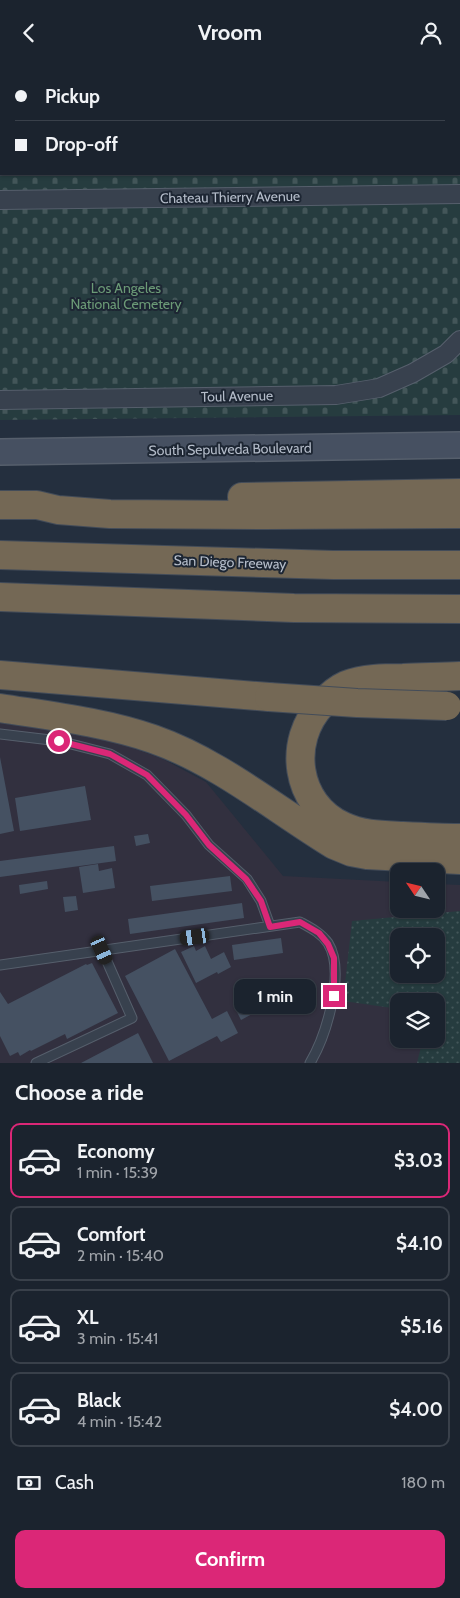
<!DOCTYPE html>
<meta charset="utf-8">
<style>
:root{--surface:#1b232e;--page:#242b36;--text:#f1f3f6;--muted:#a0a4aa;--line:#39404a;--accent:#db2777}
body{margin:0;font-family:Cabin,sans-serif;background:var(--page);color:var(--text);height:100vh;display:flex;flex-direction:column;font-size:19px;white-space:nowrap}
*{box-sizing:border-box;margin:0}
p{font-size:16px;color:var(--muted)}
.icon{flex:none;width:28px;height:28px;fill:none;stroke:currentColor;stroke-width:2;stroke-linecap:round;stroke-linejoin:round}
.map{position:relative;height:998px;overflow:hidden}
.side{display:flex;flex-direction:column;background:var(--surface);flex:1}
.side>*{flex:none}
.hud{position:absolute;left:0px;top:0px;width:460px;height:110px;box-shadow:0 1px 4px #0004,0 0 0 1px var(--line);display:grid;align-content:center;height:110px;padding:0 15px;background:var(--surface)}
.needle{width:32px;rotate:305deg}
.buttons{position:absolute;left:390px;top:798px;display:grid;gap:10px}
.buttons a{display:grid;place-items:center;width:55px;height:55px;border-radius:10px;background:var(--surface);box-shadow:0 1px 4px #0004,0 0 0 1px var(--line);font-size:25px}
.end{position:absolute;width:22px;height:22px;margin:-11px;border:6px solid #db2777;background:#fff;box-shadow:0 0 0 2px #fff}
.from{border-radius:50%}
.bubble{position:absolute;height:35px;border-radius:10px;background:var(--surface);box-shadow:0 1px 4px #0004,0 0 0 1px var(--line);font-size:16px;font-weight:700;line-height:35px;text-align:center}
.car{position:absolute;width:15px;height:30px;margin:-15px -8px;border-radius:6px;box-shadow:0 0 4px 1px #0007;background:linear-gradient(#222 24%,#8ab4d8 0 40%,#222 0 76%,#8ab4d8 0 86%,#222 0)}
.hud b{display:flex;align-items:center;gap:18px;height:48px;font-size:19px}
.hud b+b{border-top:1px solid var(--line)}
.hud i{width:12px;height:12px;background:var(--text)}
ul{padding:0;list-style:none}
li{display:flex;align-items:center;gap:15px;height:75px;margin:0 10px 8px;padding:0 5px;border:2px solid var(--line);border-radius:10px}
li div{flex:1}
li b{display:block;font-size:19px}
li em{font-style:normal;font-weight:700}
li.selected{border-color:var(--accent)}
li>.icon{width:45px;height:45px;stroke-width:1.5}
h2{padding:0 15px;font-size:22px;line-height:60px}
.pay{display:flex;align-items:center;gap:12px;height:55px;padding:0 15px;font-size:19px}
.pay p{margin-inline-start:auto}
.button{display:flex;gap:10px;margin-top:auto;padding:10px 15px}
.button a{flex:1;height:58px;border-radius:10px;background:var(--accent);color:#fff;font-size:20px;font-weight:700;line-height:58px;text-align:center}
header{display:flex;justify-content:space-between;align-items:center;height:65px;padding:0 15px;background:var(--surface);font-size:22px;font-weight:700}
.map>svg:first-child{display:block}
</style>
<header><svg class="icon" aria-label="back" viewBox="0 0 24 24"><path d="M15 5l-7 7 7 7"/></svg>Vroom<svg class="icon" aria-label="person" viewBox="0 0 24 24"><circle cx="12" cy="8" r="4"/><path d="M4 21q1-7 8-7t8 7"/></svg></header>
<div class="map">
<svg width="460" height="998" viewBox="0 0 460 998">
<defs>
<pattern id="grass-dots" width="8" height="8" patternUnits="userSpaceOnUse" patternTransform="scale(1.25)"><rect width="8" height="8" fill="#263c3f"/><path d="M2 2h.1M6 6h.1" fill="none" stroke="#435659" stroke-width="1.8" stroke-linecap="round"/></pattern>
<pattern id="cemetery-stones" width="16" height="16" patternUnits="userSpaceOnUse" patternTransform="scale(1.25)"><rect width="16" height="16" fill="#263c3f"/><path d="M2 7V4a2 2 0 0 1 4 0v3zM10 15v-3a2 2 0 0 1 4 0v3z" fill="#435659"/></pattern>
</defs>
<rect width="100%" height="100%" fill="#242f3e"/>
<path fill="#32303f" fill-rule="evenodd" d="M0 654 110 675 161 693 206 717 283 811 399 817V844H436V819L460 820V998H0ZM399 871H436V909H399ZM399 936H436V974H399Z"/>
<path fill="url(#grass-dots)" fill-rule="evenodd" d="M460 846V998H417L423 974H436V936H399V944L343 936 352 856ZM399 871H436V909H399Z"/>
<path fill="url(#cemetery-stones)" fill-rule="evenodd" d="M0 0H460V350L0 355ZM1 1H459V109H1Z"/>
<path fill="#455162" d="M0 692 14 766 0 769Z
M85 721 91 755 20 766 15 733Z
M148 769 150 778 136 781 134 771Z
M114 781 116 796 0 812V796Z
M98 799 99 806 112 803 115 823 83 828 79 802Z
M230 811 232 826 152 836 150 821Z
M47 816 48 824 20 829 19 820Z
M76 831 78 845 65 847 63 832Z
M242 838 244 853 130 869 128 854Z
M281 873 283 888 234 895 232 880Z
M194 881 196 886 205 881 211 894 224 887 231 902 218 909 217 907 196 918 181 887Z
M175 884 212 954 227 946 238 968 221 977 217 971 169 996 125 911Z
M92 898 118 948 67 974 65 969 31 986 30 985 20 991 18 987 10 991 0 971V927L8 939 86 899 87 900Z
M248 936 254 948 241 955 237 947 240 945 238 940Z
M138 968 153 998H81Z"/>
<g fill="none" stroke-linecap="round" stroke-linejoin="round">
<defs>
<path id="service" d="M0 669 59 676 110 689 147 710 186 750 209 780 247 814 261 836 270 861
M0 900 300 857C311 863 321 868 328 878 346 907 326 971 310 998
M36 998 132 953 102 885"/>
<path id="minor" d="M0 135 460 129
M0 335 336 330 379 323 413 308 446 289 460 275"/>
<path id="secondary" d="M0 387 460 380"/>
<path id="motorway" d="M242 432 460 428
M0 440H37L58 445 110 449 268 450 460 449
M0 490 333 500H460
M0 532 294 543 460 544
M0 610 269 632
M460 611C441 612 422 612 403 613 384 613 364 613 346 620 337 624 329 631 322 639 287 676 295 739 343 761 362 770 382 770 403 771 422 772 441 773 460 773
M0 643C51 651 104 657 153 674 219 697 275 744 334 780L351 787 367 790 460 795"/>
</defs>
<use href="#service" stroke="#565f6c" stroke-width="11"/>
<use href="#minor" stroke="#565f6c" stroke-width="20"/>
<use href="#secondary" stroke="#565f6c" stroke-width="28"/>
<use href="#motorway" stroke="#434c59" stroke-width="30"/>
<use href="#service" stroke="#38414e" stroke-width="9"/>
<use href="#minor" stroke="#38414e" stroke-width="18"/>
<use href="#secondary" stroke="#465061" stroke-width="25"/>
<use href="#motorway" stroke="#746855" stroke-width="28"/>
<defs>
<path id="motorway-bridge" d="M269 632 357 638 447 641"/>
</defs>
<use href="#motorway-bridge" stroke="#434c59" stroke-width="30" stroke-linecap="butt"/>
<use href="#motorway-bridge" stroke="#746855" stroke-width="28"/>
</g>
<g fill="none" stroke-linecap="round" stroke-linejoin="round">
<path stroke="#db2777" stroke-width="6" d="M59 676 110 689 147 710 186 750 209 780 246 814 261 836 270 862 300 857 319 868 328 879 334 893V931"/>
</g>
<g text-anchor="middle" stroke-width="4" stroke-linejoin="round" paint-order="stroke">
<g font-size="14" fill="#b4bcc9" stroke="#1d2633">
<text transform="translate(230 132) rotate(-1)" y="5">Chateau Thierry Avenue</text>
<text transform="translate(237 331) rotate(-1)" y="5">Toul Avenue</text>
<text transform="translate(230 384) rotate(-1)" y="5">South Sepulveda Boulevard</text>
<text transform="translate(230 497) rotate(2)" y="5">San Diego Freeway</text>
</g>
<g font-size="14" fill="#6b9a76" stroke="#1d2633">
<text x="126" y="228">Los Angeles<tspan x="126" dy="16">National Cemetery</tspan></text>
</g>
</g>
</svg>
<div class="buttons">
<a><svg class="needle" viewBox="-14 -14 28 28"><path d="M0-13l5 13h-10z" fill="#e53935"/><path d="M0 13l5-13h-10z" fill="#a0a4aa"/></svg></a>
<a><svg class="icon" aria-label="locate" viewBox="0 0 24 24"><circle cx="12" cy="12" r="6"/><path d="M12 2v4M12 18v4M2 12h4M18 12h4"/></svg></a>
<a><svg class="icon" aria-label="layers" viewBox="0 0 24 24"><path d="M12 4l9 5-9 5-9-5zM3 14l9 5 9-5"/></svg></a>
</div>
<i class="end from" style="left:59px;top:676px"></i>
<i class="end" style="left:334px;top:931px"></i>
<div class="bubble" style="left:234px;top:914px;width:82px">1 min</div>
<i class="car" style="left:195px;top:872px;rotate:262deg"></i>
<i class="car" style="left:102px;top:885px;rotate:156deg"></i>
<div class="hud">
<b><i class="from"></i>Pickup</b>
<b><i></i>Drop-off</b>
</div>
</div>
<section class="side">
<h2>Choose a ride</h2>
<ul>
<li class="selected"><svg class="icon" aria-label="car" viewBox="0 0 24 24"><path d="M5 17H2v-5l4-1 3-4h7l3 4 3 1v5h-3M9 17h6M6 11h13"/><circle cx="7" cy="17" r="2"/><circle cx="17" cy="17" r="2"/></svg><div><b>Economy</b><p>1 min · 15:39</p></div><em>$3.03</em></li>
<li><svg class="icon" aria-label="car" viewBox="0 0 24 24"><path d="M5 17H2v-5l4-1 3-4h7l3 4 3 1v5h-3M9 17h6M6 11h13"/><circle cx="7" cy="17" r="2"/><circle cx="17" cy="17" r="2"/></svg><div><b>Comfort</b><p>2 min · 15:40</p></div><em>$4.10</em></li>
<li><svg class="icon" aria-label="car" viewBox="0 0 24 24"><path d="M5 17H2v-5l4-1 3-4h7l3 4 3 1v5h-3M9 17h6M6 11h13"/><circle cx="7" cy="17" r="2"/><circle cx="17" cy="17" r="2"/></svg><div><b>XL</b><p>3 min · 15:41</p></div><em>$5.16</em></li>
<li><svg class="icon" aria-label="car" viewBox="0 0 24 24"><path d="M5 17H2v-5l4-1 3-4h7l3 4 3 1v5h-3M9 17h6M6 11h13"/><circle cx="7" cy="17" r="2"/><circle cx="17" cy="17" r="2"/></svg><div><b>Black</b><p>4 min · 15:42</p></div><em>$4.00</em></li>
</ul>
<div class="pay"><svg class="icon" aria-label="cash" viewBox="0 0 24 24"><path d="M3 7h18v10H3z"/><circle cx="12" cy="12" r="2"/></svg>Cash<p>180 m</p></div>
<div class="button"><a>Confirm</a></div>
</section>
